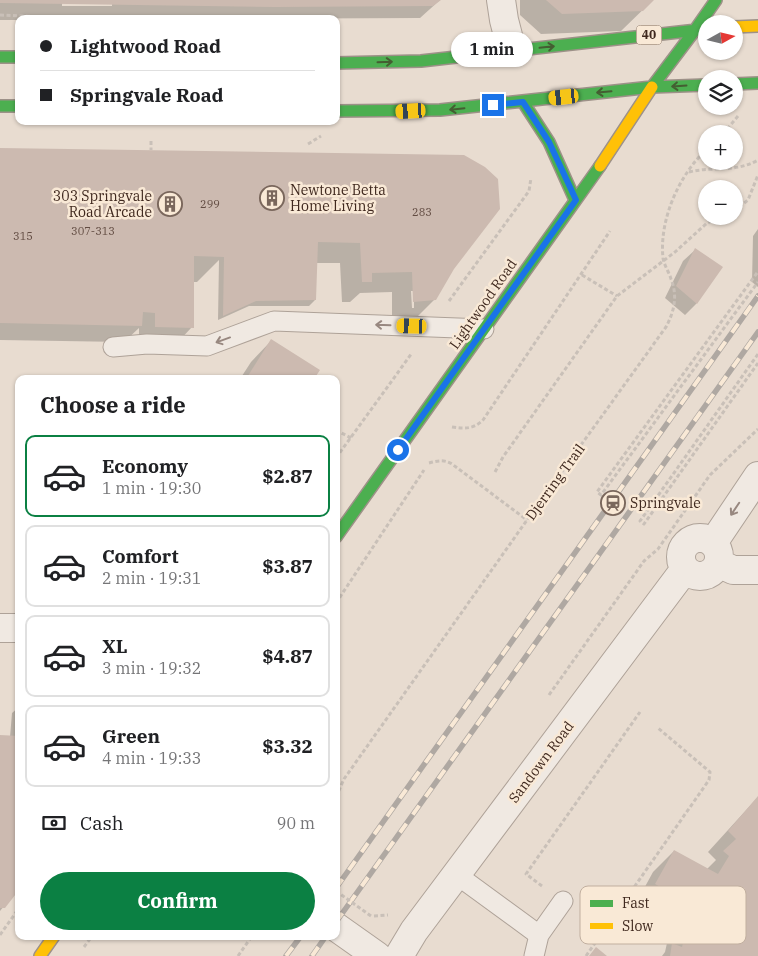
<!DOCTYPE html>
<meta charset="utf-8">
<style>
:root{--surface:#fff;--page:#f6f6f6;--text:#202124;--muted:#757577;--line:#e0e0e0;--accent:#0b8043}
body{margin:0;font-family:"IBM Plex Serif",serif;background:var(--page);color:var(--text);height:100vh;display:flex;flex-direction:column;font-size:19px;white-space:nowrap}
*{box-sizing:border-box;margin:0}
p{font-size:16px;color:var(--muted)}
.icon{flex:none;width:28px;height:28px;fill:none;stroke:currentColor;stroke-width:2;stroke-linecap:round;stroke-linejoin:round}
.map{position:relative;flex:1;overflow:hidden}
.drawer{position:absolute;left:15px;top:375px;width:325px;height:565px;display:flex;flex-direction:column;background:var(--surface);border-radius:10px;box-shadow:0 1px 4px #0004}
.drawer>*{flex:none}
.banner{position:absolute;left:15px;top:15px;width:325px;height:110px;border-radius:10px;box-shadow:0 1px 4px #0004;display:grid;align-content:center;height:110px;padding:0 25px;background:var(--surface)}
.needle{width:32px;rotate:82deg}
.tools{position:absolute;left:698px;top:15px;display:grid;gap:10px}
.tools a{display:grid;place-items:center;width:45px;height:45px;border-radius:50%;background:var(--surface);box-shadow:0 1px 4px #0004;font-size:25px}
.end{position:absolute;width:22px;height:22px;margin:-11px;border:6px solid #1a73e8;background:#fff;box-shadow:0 0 0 2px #fff}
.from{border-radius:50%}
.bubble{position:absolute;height:35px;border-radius:18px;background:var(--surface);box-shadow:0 1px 4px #0004;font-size:16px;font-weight:800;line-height:35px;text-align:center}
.car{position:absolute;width:15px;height:30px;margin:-15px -8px;border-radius:6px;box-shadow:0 0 4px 1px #0007;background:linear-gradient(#f5c518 24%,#345 0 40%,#f5c518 0 76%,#345 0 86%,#f5c518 0)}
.banner b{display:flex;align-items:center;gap:18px;height:48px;font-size:19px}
.banner b+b{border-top:1px solid var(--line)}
.banner i{width:12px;height:12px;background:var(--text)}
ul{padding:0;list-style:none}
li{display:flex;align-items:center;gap:15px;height:82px;margin:0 10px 8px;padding:0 15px;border:2px solid var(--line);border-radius:10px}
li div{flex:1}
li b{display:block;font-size:19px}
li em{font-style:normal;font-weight:800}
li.on{border-color:var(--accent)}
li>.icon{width:45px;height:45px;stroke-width:1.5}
h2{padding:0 25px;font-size:22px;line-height:60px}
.pay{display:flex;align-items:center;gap:12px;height:55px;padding:0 25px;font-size:19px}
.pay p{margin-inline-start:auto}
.action{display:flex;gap:10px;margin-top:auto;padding:10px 25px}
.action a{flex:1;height:58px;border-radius:30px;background:var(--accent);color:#fff;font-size:20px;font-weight:800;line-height:58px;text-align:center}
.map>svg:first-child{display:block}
</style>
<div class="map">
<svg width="758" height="956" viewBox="0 0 758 956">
<rect width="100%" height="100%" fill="#e8dcd0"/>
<path fill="#0003" fill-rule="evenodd" d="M0 0H440L420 18 199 19V17H188L186 19H112V15L55 16 52 19 19 20H0ZM62 3H112V6H62Z
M520 0H653L621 31 541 34 520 15Z
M0 149H45L453 269 435 299 414 320 392 322V292L360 293 350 302H342L340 263H315V300L309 306H249L218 320 219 260 197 282H193L192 327 176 344 139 343V328L124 342 0 340ZM411 291H414V308H412Z
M758 229V287L752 282 753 236Z
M695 250 721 267 696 304 685 315 665 298 683 261Z
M271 341 313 379H240L251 362Z
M19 707V888L0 911V737H10L12 713Z
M758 797V956H662L665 952 667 943 680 930 635 905 653 872 674 851 707 869 716 860 708 852Z"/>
<path fill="#ccbab0" d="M0 0H441L433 6 275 7 0 3Z
M546 0H654L643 11 562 14Z
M0 148 464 155 485 167 498 179 500 209 454 269 436 300 413 302 412 272 372 273V282H362L360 243 318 242 316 300 256 301 223 316 224 257 194 256V328L155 327V313L143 312 142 326 0 323Z
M695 248 723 267 697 304 676 286Z
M271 339 320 370 314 379H246Z
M0 735 19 736V890L5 908H0Z
M758 796V956H670L672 943 682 947 688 921 696 925 702 910 655 884 674 850 718 874 729 856 723 851 736 839 728 831Z
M596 947 607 956H589Z"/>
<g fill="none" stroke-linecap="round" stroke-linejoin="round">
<defs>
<path id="lane" d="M113 347 147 344 207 346 274 321 484 329
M457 875 539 935 534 956
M539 935 563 901"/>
<path id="street" d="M501 0 504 20 512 51
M681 557a19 19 0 1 1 38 0a19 19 0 1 1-38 0Z
M713 543 758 476
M718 563 733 570H758
M0 628H19
M336 927 377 956
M399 956 414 931 685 569"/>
<path id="fast" d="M695 30 716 0
M0 57H19
M336 63 421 61 706 29
M734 84 758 83
M652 87 695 30
M523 102 549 142 575 200
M0 106H19
M336 111 440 110 652 87 706 85
M336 537 600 166"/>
<path id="slow" d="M734 27 758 26
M600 166 652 87
M40 956 54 936"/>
</defs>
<use href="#lane" stroke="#aea298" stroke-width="21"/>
<use href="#street" stroke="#aea298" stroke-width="30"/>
<use href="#fast" stroke="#9d9188" stroke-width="14"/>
<use href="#slow" stroke="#9d9188" stroke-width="14"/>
<path stroke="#c9c0b8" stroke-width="3" stroke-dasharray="4 2.5" stroke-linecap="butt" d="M0 15 94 19
M723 134 738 116
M151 141V150
M308 144 321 136
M689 172C714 166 735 173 758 160
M734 211 748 200 758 175
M757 273 597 492 601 495 758 282
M582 275 617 296
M449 301 529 191 531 178
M758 354 640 521 644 524 758 363
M452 427C465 429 474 429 483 420L610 231
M336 430 351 438
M336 458 412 353
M429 463C437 461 444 459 452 464L527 520
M495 472 503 457 617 296 675 252 707 223 723 216
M336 603 424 470
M549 695 644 561 658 549 710 475 758 429
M336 797 344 779 527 520 666 327C674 312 678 296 671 279 669 272 664 265 663 258 659 220 679 175 706 150
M542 886 526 874 640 712
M584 915 604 929
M374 916 388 915
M0 935 19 908
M84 947 92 936
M238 956 252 936
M586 956 709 780 710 772 658 728"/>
<use href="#lane" stroke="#f0e9e2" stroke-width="19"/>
<use href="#street" stroke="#f0e9e2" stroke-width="28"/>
<use href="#fast" stroke="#4caf50" stroke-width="11"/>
<use href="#slow" stroke="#ffc107" stroke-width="11"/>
<defs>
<path id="rail" d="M336 888 758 296
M336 922 758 332
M286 956 301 936
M312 956 326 936"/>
</defs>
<use href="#rail" stroke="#afa8a2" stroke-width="5.5"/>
<use href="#rail" stroke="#f9e9d6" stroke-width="4" stroke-dasharray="11" stroke-linecap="butt"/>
<path stroke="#c9c0b8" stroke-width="3" stroke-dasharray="4 2.5" stroke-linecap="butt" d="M336 891 371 916"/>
</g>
<defs><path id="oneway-shaft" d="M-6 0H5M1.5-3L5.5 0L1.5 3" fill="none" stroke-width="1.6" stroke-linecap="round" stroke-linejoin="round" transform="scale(1.25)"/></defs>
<g stroke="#445e32">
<use href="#oneway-shaft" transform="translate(547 47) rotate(-6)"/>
<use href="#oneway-shaft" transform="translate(385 62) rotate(-2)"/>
<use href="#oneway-shaft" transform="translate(679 86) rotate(176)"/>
<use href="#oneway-shaft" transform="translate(604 92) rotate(175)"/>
<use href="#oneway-shaft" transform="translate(457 109) rotate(174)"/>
</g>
<g stroke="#988880">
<use href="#oneway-shaft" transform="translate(383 325) rotate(-178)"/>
<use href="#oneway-shaft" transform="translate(223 340) rotate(160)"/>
<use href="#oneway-shaft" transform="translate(735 509) rotate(124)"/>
</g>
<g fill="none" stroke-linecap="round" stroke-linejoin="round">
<path stroke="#1a73e8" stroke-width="6" d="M398 450 576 200 549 142 523 102 493 105"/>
</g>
<defs>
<symbol id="building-ring" viewBox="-11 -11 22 22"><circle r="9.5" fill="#f9e9d6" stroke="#7a675c" stroke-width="1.5"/><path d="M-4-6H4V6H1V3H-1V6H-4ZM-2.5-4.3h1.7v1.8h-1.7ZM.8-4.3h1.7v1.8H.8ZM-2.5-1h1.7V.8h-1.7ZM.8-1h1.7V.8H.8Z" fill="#7a675c"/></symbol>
<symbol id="station-ring" viewBox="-11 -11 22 22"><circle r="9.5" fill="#f9e9d6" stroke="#7a675c" stroke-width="1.5"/><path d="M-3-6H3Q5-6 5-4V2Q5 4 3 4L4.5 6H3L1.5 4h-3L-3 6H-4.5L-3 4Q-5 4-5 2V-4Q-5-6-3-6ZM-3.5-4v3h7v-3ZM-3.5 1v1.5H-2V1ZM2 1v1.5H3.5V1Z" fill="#7a675c"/></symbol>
</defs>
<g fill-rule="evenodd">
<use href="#building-ring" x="258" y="184" width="28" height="28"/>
<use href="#building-ring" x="156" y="190" width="28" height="28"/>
<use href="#station-ring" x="599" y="489" width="28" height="28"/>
</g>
<g text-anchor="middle" stroke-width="5" stroke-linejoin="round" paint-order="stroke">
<g font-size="11" fill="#624c42">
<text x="210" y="208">299</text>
<text x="422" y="216">283</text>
<text x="93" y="235">307-313</text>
<text x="23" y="240">315</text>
</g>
<rect fill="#f9e9d6" stroke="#776255" stroke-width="1" x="636.5" y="25.5" width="25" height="19" rx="4"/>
<g font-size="12" font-weight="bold" fill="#3f281e">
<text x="649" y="39">40</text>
</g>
<g font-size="14" fill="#3f281e" stroke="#f9e9d6" text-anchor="start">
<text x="290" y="195">Newtone Betta<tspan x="290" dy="16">Home Living</tspan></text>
<text x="152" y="201" text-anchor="end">303 Springvale<tspan x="152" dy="16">Road Arcade</tspan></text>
<text x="630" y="508">Springvale</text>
</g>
<g font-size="14" fill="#3f281e" stroke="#f9e9d6">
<text transform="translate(483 304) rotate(-55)" y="5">Lightwood Road</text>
<text transform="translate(555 482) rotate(-54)" y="5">Djerring Trail</text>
<text transform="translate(541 762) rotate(-53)" y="5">Sandown Road</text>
</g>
</g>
<rect x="580" y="886" width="166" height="58" rx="8" fill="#f9e9d6" stroke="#c1af9f" stroke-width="1"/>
<rect x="590" y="900" width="23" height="7" fill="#4caf50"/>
<rect x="590" y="923" width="23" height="6" fill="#ffc107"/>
<g font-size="14" fill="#3f281e">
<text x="622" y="908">Fast</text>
<text x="622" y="931">Slow</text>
</g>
</svg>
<div class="tools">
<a><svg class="needle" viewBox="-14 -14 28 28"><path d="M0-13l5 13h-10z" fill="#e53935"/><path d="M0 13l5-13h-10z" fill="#757577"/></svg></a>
<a><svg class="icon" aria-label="layers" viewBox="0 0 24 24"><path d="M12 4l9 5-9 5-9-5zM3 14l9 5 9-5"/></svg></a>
<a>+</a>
<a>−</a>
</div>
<i class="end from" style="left:398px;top:450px"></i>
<i class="end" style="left:493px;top:105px"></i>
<div class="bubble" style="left:451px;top:32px;width:82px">1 min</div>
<i class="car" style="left:564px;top:97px;rotate:264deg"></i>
<i class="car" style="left:411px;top:111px;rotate:267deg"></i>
<i class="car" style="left:412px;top:326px;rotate:272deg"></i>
<div class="banner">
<b><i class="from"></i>Lightwood Road</b>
<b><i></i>Springvale Road</b>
</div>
<section class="drawer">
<h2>Choose a ride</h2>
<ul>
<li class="on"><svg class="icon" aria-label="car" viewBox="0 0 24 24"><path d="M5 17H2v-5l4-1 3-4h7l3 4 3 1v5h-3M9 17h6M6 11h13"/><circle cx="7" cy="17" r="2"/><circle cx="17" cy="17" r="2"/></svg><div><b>Economy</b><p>1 min · 19:30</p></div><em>$2.87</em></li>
<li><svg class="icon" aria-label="car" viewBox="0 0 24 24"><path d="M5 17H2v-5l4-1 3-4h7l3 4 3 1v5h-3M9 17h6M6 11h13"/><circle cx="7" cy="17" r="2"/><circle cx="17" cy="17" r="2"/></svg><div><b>Comfort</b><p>2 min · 19:31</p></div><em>$3.87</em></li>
<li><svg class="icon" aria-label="car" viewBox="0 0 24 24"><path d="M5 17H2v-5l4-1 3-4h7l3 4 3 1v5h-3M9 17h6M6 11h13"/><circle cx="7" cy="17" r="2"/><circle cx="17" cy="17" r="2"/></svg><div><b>XL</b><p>3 min · 19:32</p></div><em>$4.87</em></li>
<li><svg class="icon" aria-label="car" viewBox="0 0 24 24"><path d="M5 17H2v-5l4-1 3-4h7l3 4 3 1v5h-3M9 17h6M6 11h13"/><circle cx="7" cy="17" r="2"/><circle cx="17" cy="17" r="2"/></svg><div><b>Green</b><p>4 min · 19:33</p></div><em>$3.32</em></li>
</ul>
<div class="pay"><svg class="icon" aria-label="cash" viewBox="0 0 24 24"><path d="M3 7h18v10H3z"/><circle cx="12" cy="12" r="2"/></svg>Cash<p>90 m</p></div>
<div class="action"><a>Confirm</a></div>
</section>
</div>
